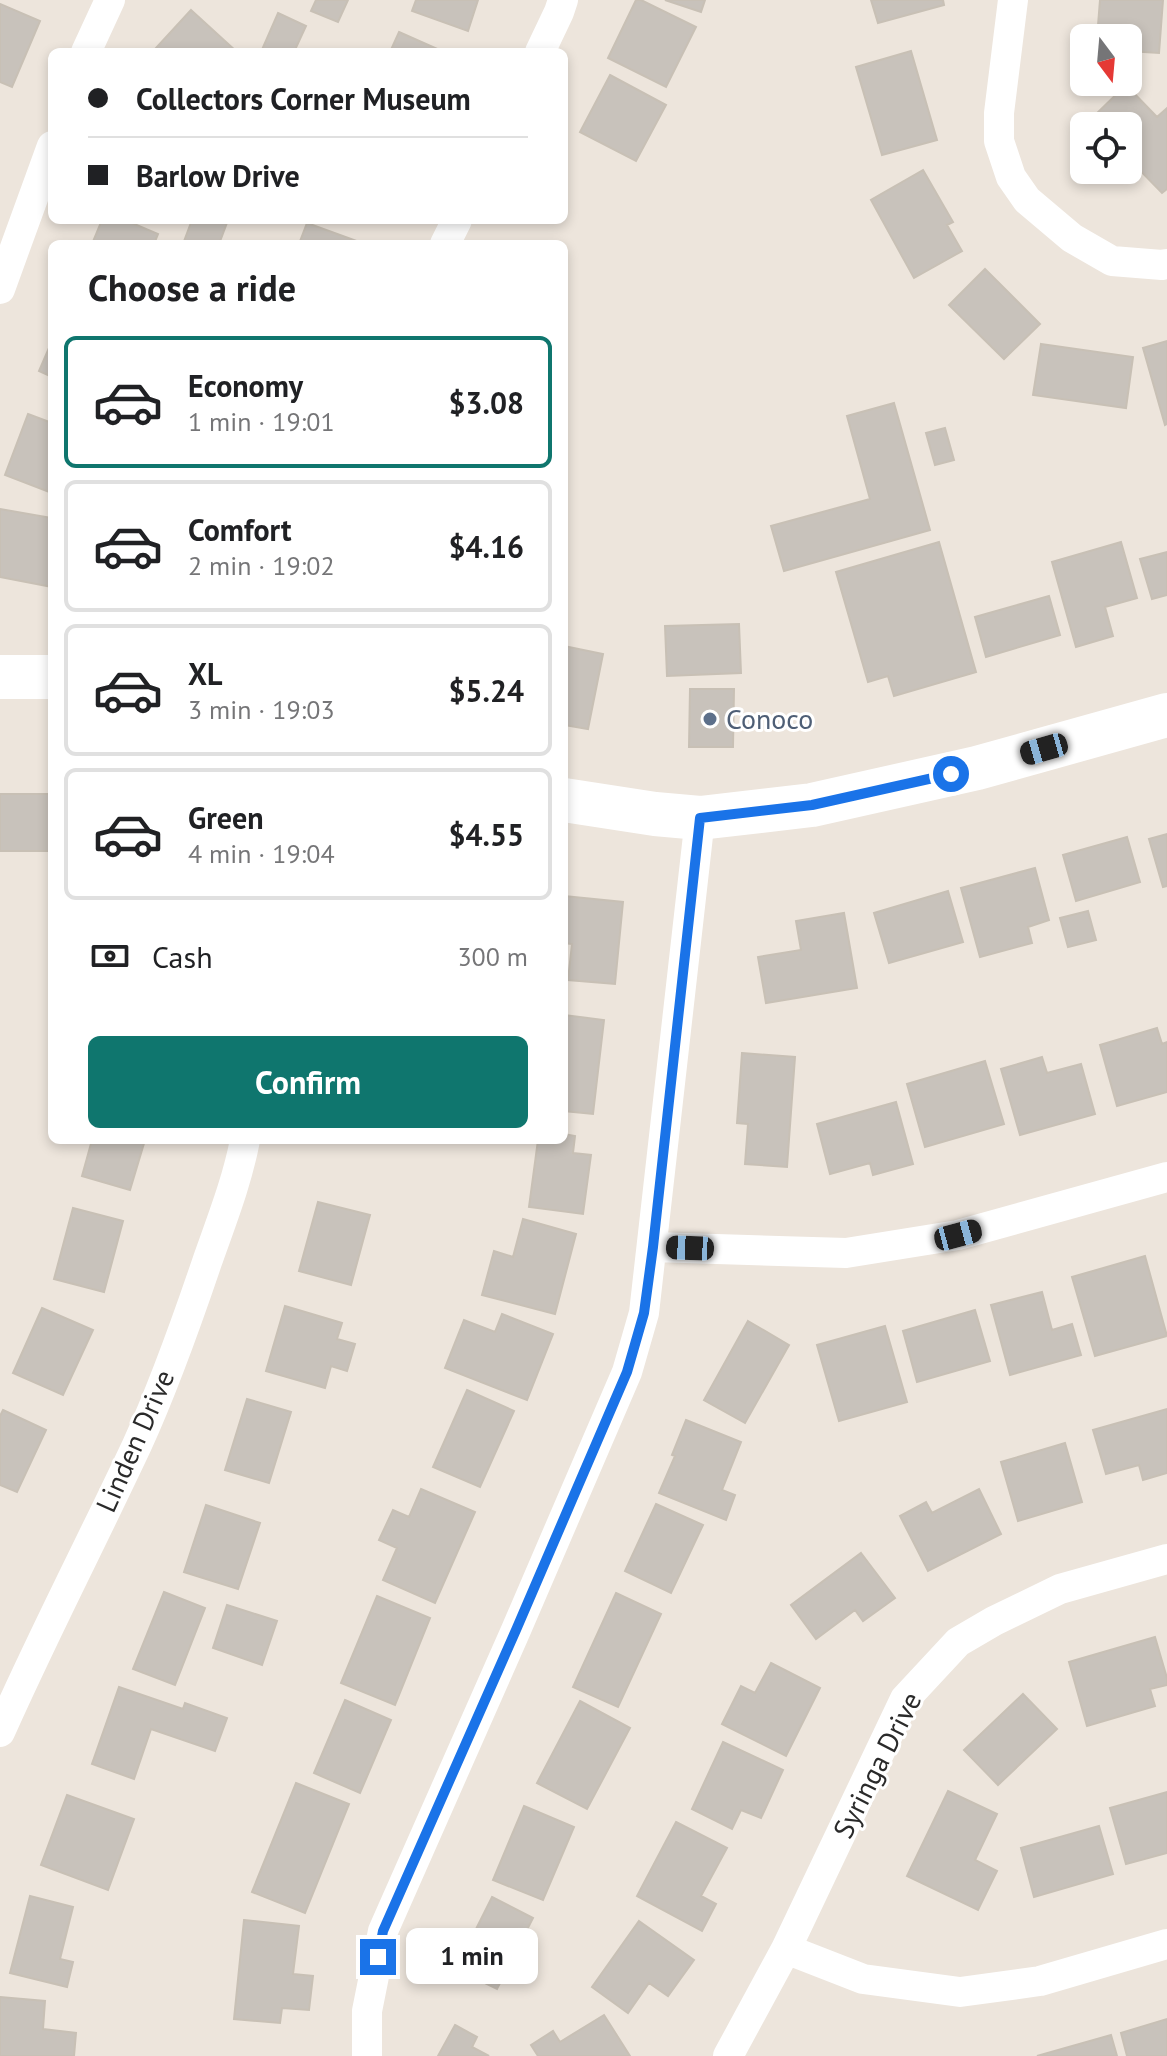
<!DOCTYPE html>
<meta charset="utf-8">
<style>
:root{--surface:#fff;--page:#f6f6f6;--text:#202124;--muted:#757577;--line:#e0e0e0;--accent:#0f766e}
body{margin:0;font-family:"PT Sans",sans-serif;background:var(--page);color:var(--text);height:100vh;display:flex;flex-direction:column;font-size:30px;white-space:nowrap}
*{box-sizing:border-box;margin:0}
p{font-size:26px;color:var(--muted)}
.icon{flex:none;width:44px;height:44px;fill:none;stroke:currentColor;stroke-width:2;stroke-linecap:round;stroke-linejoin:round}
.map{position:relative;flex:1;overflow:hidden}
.panel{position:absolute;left:48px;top:240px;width:520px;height:904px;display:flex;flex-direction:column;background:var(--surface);border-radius:12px;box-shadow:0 4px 12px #0003}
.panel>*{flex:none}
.banner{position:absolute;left:48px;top:48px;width:520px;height:176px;border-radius:12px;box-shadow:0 4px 12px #0003;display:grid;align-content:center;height:176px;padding:0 40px;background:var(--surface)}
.needle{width:52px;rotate:164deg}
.fabs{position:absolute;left:1070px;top:24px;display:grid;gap:16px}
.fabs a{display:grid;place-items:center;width:72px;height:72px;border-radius:12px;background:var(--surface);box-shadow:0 4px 12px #0003;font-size:40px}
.end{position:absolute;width:36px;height:36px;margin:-18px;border:10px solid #1a73e8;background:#fff;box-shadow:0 0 0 4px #fff}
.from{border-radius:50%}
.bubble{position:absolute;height:56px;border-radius:12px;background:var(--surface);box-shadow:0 4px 12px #0003;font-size:26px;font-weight:800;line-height:56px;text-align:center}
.car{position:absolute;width:24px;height:48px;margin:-24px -12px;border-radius:10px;box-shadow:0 0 6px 2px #0007;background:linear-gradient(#222 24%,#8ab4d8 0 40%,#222 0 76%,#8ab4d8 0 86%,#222 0)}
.banner b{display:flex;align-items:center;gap:28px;height:76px;font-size:30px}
.banner b+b{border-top:2px solid var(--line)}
.banner i{width:20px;height:20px;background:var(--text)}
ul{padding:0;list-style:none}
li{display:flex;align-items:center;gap:24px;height:132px;margin:0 16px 12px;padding:0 24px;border:4px solid var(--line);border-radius:12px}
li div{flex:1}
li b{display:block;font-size:30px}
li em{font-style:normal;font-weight:800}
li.selected{border-color:var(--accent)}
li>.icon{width:72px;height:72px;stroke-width:1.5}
h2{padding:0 40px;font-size:36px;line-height:96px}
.pay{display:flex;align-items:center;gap:20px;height:88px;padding:0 40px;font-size:30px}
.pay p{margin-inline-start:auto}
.cta{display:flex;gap:16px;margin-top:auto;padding:16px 40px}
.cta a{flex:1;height:92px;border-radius:12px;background:var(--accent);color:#fff;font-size:32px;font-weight:800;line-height:92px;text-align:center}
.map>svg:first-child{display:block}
</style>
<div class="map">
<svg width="1167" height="2056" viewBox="0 0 1167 2056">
<rect width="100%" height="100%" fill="#ede5dc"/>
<path fill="#c8c2bb" stroke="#c8c0b5" stroke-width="2" d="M316 0H348L338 22 311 11Z
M416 0H478L468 31 412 11Z
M636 0H641L696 27 666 87 608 58Z
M665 0H705L701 12Z
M871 0H943L944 5 878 23Z
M1100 0H1163L1159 53 1128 51V38H1097Z
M0 4 40 21 12 87 0 82Z
M191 10 237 52H160L156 48Z
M278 13 306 26 294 52H261Z
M399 32 444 52H390Z
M911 51 937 140 882 155 856 67Z
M610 75 666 105 636 161 580 132Z
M1126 85 1157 117 1167 108V189L1162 193 1128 158V126H1097L1090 120Z
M923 170 953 222 947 225 962 251 914 278 871 200Z
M102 220H125L158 234 154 244H92Z
M192 220H228L219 244H183Z
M307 223 362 243V244H299Z
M985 269 1040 324 1004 359 949 305Z
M52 341V377L39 371Z
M1167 341V424L1165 425 1143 348Z
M1041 344 1133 357 1126 408 1033 395Z
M894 403 930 530 784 571 771 526 870 499 847 416Z
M28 414 52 423V493L5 475Z
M945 428 954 460 935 465 926 433Z
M0 509 52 518V587L0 577Z
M939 542 976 672 894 696 888 676 868 682 836 572Z
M1121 542 1137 598 1105 607 1113 636 1076 647 1052 562Z
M1167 552V595L1152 599 1140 559Z
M1049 596 1060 635 986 657 975 617Z
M739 624 741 673 667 676 665 626Z
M564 646 603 654 588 729 564 725Z
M690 689H734L733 747H689Z
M0 794H52V851H0Z
M1167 834V886L1163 887 1149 839Z
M1127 837 1140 882 1076 901 1063 855Z
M1035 868 1049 920 1028 927 1032 943 980 957 961 888Z
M948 891 963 942 889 963 874 913Z
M564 896 623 902 615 984 568 980 572 944 564 943Z
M1088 911 1096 940 1068 947 1060 918Z
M844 913 857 988 766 1003 758 957 801 950 796 921Z
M564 1015 604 1020 593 1114 564 1111Z
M1157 1028 1162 1044 1167 1042V1092L1117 1106 1100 1045Z
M742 1053 795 1057 787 1167 745 1164 748 1124 737 1123Z
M1042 1057 1047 1073 1081 1064 1095 1114 1020 1135 1001 1069Z
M985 1061 1004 1124 925 1147 907 1084Z
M896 1102 913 1164 873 1175 870 1163 830 1174 817 1124Z
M564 1134 575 1136 573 1153 591 1155 583 1214 529 1207 538 1140H564Z
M92 1140H145L130 1190 82 1176Z
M318 1202 370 1215 351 1285 299 1271Z
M73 1208 123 1221 104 1292 54 1279Z
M523 1219 576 1234 555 1314 482 1295 494 1251 513 1257Z
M1145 1256 1167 1336 1095 1356 1072 1277Z
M1042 1292 1052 1330 1072 1324 1081 1355 1010 1375 991 1305Z
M285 1306 342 1323 337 1339 355 1344 347 1371 331 1366 325 1388 266 1371Z
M42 1308 93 1330 63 1395 13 1373Z
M975 1310 990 1361 917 1382 903 1331Z
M502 1314 553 1334 527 1400 445 1368 464 1320 495 1332Z
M748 1321 789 1345 745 1423 704 1400Z
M885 1326 907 1402 839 1421 817 1345Z
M467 1390 514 1411 480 1487 433 1467Z
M247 1399 291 1412 269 1483 225 1470Z
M1167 1409V1473L1143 1480 1139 1465 1106 1474 1093 1430Z
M3 1410 46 1430 17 1492 0 1485V1416Z
M686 1420 741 1442 722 1490 735 1495 726 1520 659 1493 675 1456 672 1455Z
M1065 1443 1082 1502 1018 1521 1001 1462Z
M421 1489 475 1512 435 1603 383 1580 397 1548 379 1540 393 1510 409 1517Z
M979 1489 1001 1534 928 1571 900 1516 926 1502 932 1513Z
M656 1504 703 1525 671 1593 625 1571Z
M206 1505 260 1523 238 1589 184 1572Z
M861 1553 895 1598 863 1621 855 1610 816 1639 791 1605Z
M164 1592 205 1608 175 1685 133 1669Z
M616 1593 661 1614 618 1707 573 1687Z
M377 1596 430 1618 395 1705 341 1683Z
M227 1605 277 1621 262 1665 213 1648Z
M1155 1637 1167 1678V1685L1150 1689 1155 1706 1087 1726 1069 1662Z
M771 1663 820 1688 786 1756 722 1724 741 1686 755 1693Z
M119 1687 183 1709 185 1703 227 1718 215 1751 151 1729 134 1779 92 1764Z
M1023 1694 1057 1729 998 1785 964 1750Z
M345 1700 391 1720 360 1793 314 1773Z
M580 1701 630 1728 587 1809 537 1783Z
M723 1742 783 1770 761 1818 741 1810 732 1829 692 1809Z
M296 1783 349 1804 305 1913 252 1892Z
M948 1791 997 1814 975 1860 997 1871 978 1910 907 1876Z
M1167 1792V1853L1126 1864 1110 1808Z
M67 1795 134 1819 108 1890 41 1865Z
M524 1806 574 1827 543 1900 493 1880Z
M676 1822 727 1848 701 1896 716 1904 702 1931 637 1896Z
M1099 1826 1113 1874 1034 1897 1021 1848Z
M30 1896 73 1907 60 1959 73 1962 67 1987 10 1973Z
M492 1897 533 1918 497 1989 456 1969Z
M244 1920 299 1926 293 1974 313 1976 309 2010 282 2008 280 2023 234 2019Z
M639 1921 694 1960 668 1996 649 1983 628 2013 592 1987Z
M0 1997 45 2001 43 2029 76 2033 74 2056H0Z
M604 2015 630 2056H538L531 2045 553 2031 560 2042Z
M1167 2019V2056H1127L1121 2033Z
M455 2025 477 2037 472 2047 489 2056H438Z
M1111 2035 1117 2056H1037Z"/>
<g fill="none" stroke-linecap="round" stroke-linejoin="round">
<path stroke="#fff" stroke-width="30" d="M1013 0 999 113V141L1011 177 1027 200 1072 238 1112 261 1162 265 1167 264
M86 52 110 0
M540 52 559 12 563 0
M445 244 457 220
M0 289 52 146
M653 1247 846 1253 958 1235 1167 1177
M0 1732C43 1635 92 1541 137 1445 164 1386 186 1324 207 1262 221 1222 237 1182 245 1140
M786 1949 863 1979 960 1992 1040 1981 1167 1944
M367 2056V2011L383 1931 516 1630 627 1372 644 1313 700 818
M728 2056 786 1949 905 1699 958 1642 994 1621 1060 1589 1167 1559"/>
<path stroke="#fff" stroke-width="44" d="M0 677H52
M564 800 655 814 700 818 812 805 977 768 1167 715"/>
</g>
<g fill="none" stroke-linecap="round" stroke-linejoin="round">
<path stroke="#1a73e8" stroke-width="10" d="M378 1957 383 1931 516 1630 627 1372 644 1313 653 1247 700 818 812 805 951 774"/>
</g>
<circle fill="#5c6f8a" stroke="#fff" stroke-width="3" cx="710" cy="719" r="8"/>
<g text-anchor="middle" stroke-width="6" stroke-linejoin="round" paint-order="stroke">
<g font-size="28" fill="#4e5e75" stroke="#fff" text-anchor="start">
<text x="726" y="729">Conoco</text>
</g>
<g font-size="28" fill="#2a2a2a" stroke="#fff">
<text transform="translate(135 1441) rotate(-66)" y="10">Linden Drive</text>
<text transform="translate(877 1765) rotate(-63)" y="10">Syringa Drive</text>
</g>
</g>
</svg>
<div class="fabs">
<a><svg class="needle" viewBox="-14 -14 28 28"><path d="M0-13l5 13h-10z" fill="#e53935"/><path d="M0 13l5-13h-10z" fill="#757577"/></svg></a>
<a><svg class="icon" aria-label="locate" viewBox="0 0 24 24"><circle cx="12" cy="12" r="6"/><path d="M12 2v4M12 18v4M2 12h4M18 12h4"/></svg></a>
</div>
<i class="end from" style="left:951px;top:774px"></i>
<i class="end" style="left:378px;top:1957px"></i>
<div class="bubble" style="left:406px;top:1928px;width:132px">1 min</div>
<i class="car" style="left:1044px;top:749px;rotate:254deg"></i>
<i class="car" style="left:958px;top:1235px;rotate:75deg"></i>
<i class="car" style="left:690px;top:1248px;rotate:272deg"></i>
<div class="banner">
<b><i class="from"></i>Collectors Corner Museum</b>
<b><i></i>Barlow Drive</b>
</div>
<section class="panel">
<h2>Choose a ride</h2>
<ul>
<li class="selected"><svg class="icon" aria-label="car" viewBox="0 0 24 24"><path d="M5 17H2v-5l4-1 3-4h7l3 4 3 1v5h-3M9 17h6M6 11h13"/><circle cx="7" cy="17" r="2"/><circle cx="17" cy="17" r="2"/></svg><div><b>Economy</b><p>1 min · 19:01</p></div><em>$3.08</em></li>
<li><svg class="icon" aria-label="car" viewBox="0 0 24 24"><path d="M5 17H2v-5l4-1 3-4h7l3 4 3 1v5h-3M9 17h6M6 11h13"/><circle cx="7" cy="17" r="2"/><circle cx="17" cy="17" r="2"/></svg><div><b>Comfort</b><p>2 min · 19:02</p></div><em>$4.16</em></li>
<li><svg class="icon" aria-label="car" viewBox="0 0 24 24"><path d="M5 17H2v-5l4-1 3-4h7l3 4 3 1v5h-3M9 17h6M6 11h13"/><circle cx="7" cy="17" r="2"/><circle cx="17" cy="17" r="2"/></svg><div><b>XL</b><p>3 min · 19:03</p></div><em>$5.24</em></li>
<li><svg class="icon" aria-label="car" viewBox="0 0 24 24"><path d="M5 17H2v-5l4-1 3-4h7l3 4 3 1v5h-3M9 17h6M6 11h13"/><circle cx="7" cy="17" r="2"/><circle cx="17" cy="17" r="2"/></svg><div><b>Green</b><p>4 min · 19:04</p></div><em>$4.55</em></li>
</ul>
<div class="pay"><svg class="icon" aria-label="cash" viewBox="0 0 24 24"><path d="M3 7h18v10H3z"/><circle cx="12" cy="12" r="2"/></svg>Cash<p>300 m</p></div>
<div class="cta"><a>Confirm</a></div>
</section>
</div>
